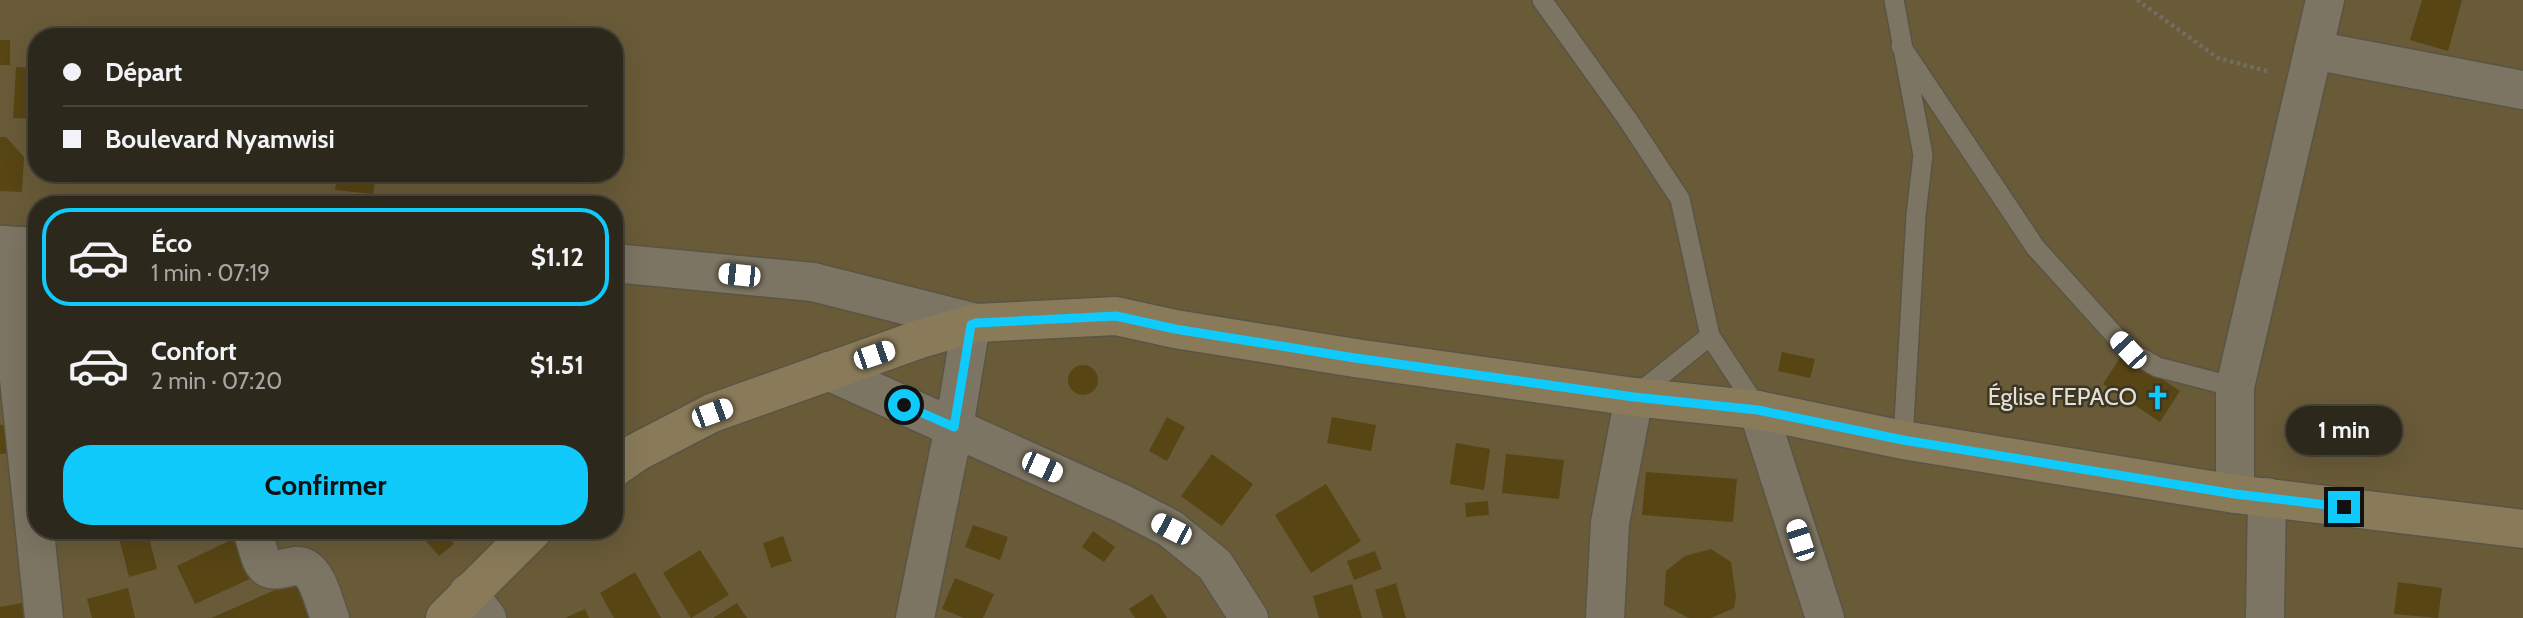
<!DOCTYPE html>
<html lang="fr">
<meta charset="utf-8">
<style>
:root{--surface:#2d281c;--page:#393429;--text:#f1f3f6;--muted:#a7a6a3;--line:#48443b;--accent:#0fcafa}
body{margin:0;font-family:Cabin,sans-serif;background:var(--page);color:var(--text);height:100vh;display:flex;flex-direction:column;font-size:26px;white-space:nowrap}
*{box-sizing:border-box;margin:0}
p{font-size:23px;color:var(--muted)}
.icon{flex:none;width:38px;height:38px;fill:none;stroke:currentColor;stroke-width:2;stroke-linecap:round;stroke-linejoin:round}
.map{position:relative;flex:1;overflow:hidden}
.side{position:absolute;left:28px;top:196px;width:595px;height:343px;display:flex;flex-direction:column;background:var(--surface);border-radius:28px;box-shadow:0 7px 28px #0002,0 0 0 2px var(--line)}
.side>*{flex:none}
.banner{position:absolute;left:28px;top:28px;width:595px;height:154px;border-radius:28px;box-shadow:0 7px 28px #0002,0 0 0 2px var(--line);display:grid;align-content:center;height:154px;padding:0 35px;background:var(--surface)}
.end{position:absolute;width:32px;height:32px;margin:-16px;border:9px solid #0fcafa;background:#111;box-shadow:0 0 0 4px #111}
.from{border-radius:50%}
.bubble{position:absolute;height:49px;border-radius:24px;background:var(--surface);box-shadow:0 7px 28px #0002,0 0 0 2px var(--line);font-size:23px;font-weight:800;line-height:49px;text-align:center}
.car{position:absolute;width:21px;height:42px;margin:-21px -10px;border-radius:9px;box-shadow:0 0 5px 2px #0007;background:linear-gradient(#fff 24%,#345 0 40%,#fff 0 76%,#345 0 86%,#fff 0)}
.banner b{display:flex;align-items:center;gap:24px;height:66px;font-size:26px}
.banner b+b{border-top:2px solid var(--line)}
.banner i{width:18px;height:18px;background:var(--text)}
ul{padding:12px 0 0;list-style:none}
li{display:flex;align-items:center;gap:21px;height:98px;margin:0 14px 10px;padding:0 21px;border:4px solid transparent;border-radius:28px}
li div{flex:1}
li b{display:block;font-size:26px}
li em{font-style:normal;font-weight:800}
li.current{border-color:var(--accent)}
li>.icon{width:63px;height:63px;stroke-width:1.5}
.primary-button{display:flex;gap:14px;margin-top:auto;padding:14px 35px}
.primary-button a{flex:1;height:80px;border-radius:28px;background:var(--accent);color:#111;font-size:28px;font-weight:800;line-height:80px;text-align:center}
.map>svg:first-child{display:block}
</style>
<div class="map">
<svg width="2523" height="618" viewBox="0 0 2523 618">
<rect width="100%" height="100%" fill="#3c3625"/>
<path fill="#695b38" fill-rule="evenodd" d="M0 0H2523V618H0ZM37 37H614V173H37ZM37 205H614V530H37Z"/>
<path fill="#574514" d="M2422 0H2462L2448 51 2410 40Z
M0 40H10V65H0Z
M16 67 37 68V119L13 118Z
M0 137H6L24 157 22 192 0 191Z
M338 173 376 176 373 194 335 190Z
M1782 352 1815 359 1810 378 1778 371Z
M2123 353 2180 391 2160 422 2103 384Z
M1068 380a15 15 0 1 1 30 0a15 15 0 1 1-30 0Z
M1167 417 1185 427 1167 461 1149 451Z
M1332 417 1376 425 1371 451 1327 443Z
M7 424 9 453 0 454V425Z
M1456 443 1490 449 1484 490 1450 484Z
M1212 454 1253 484 1222 526 1181 496Z
M1506 454 1564 460 1559 499 1502 493Z
M1646 472 1737 479 1733 522 1642 515Z
M1326 484 1361 541 1311 573 1275 515Z
M1488 501 1489 515 1466 517 1465 503Z
M973 525 1008 537 1000 560 965 547Z
M117 530H147L157 569 129 577Z
M419 530H442L454 544 439 556 418 532Z
M1093 531 1115 547 1104 562 1082 547Z
M783 536 792 561 771 568 763 543Z
M235 538 254 577 195 604 177 566Z
M1711 549 1731 562 1736 597 1734 608 1711 618H1689L1664 605 1666 571 1685 556Z
M700 550 729 595 691 618 663 573Z
M1375 551 1382 569 1354 580 1347 561Z
M635 572 661 618H614L600 593Z
M955 578 994 594 983 618H964L942 609Z
M296 581 311 618H211Z
M2398 582 2442 588 2438 618 2394 614Z
M1396 583 1406 618H1383L1375 590Z
M1352 584 1362 618H1319L1313 596Z
M128 588 135 618H92L87 599Z
M1152 594 1167 618H1135L1129 609Z
M22 603 24 618H0V607Z
M737 603 747 618H713Z
M585 609 589 618H565Z"/>
<g fill="none" stroke-linecap="round" stroke-linejoin="round">
<defs>
<path id="service" d="M1542 0 1628 120 1680 199 1710 336 1635 396
M1894 0 1923 155 1916 215 1903 440
M1901 46 2035 247 2128 350 2157 367 2235 387
M1710 336 1758 409"/>
<path id="minor" d="M2313 50 2523 90
M5 245 44 618
M828 371 1123 504 1171 529 1215 565 1249 618
M1758 410 1825 618
M2235 494V387L2325 0
M252 530C256 540 258 554 263 563 273 579 293 560 305 568 319 576 324 604 330 618
M468 593 487 618
M915 618 954 427 971 325
M1605 618 1610 523 1634 397
M2265 618 2267 497"/>
<path id="tertiary" d="M0 245 37 247
M614 263 813 282 976 323"/>
<path id="secondary" d="M614 468 637 452 712 413 920 339 976 323 1116 316 1175 329 1355 358 1634 397 1758 410 1903 440 2235 494 2523 529
M445 618 533 530"/>
</defs>
<use href="#service" stroke="#595445" stroke-width="22"/>
<use href="#minor" stroke="#595445" stroke-width="41"/>
<use href="#tertiary" stroke="#595445" stroke-width="41"/>
<use href="#secondary" stroke="#595445" stroke-width="41"/>
<path stroke="#736d5f" stroke-width="4.5" stroke-dasharray="3.5 3.5" stroke-linecap="butt" d="M2137 0 2218 58 2270 72"/>
<use href="#service" stroke="#7d7563" stroke-width="19"/>
<use href="#minor" stroke="#7d7563" stroke-width="38"/>
<use href="#tertiary" stroke="#7d7563" stroke-width="38"/>
<use href="#secondary" stroke="#897b5a" stroke-width="38"/>
</g>
<g fill="none" stroke-linecap="round" stroke-linejoin="round">
<path stroke="#0fcafa" stroke-width="9" d="M904 405 954 427 971 325 976 323 1116 316 1175 329 1355 358 1634 397 1758 410 1903 440 2235 494 2344 507"/>
</g>
<defs>
<symbol id="church-bare" viewBox="-9 -9 18 18"><path d="M-1.2-6h2.4v3.5h3.3v2.4h-3.3V6h-2.4V-.1h-3.3v-2.4h3.3Z" fill="#0fcafa" stroke="#3c3625" stroke-width="2.5" paint-order="stroke"/></symbol>
</defs>
<g fill-rule="evenodd">
<use href="#church-bare" x="2140" y="380" width="35" height="35"/>
</g>
<g text-anchor="middle" stroke-width="5" stroke-linejoin="round" paint-order="stroke">
<g font-size="24" fill="#e5e0d6" stroke="#3c3625" text-anchor="end">
<text x="2137" y="405">Église FEPACO</text>
</g>
</g>
</svg>
<i class="end from" style="left:904px;top:405px"></i>
<i class="end" style="left:2344px;top:507px"></i>
<div class="bubble" style="left:2286px;top:406px;width:116px">1 min</div>
<i class="car" style="left:739px;top:275px;rotate:276deg"></i>
<i class="car" style="left:2128px;top:350px;rotate:317deg"></i>
<i class="car" style="left:874px;top:355px;rotate:71deg"></i>
<i class="car" style="left:712px;top:413px;rotate:70deg"></i>
<i class="car" style="left:1042px;top:467px;rotate:114deg"></i>
<i class="car" style="left:1171px;top:529px;rotate:297deg"></i>
<i class="car" style="left:1800px;top:540px;rotate:342deg"></i>
<div class="banner">
<b><i class="from"></i>Départ</b>
<b><i></i>Boulevard Nyamwisi</b>
</div>
<section class="side">
<ul>
<li class="current"><svg class="icon" aria-label="car" viewBox="0 0 24 24"><path d="M5 17H2v-5l4-1 3-4h7l3 4 3 1v5h-3M9 17h6M6 11h13"/><circle cx="7" cy="17" r="2"/><circle cx="17" cy="17" r="2"/></svg><div><b>Éco</b><p>1 min · 07:19</p></div><em>$1.12</em></li>
<li><svg class="icon" aria-label="car" viewBox="0 0 24 24"><path d="M5 17H2v-5l4-1 3-4h7l3 4 3 1v5h-3M9 17h6M6 11h13"/><circle cx="7" cy="17" r="2"/><circle cx="17" cy="17" r="2"/></svg><div><b>Confort</b><p>2 min · 07:20</p></div><em>$1.51</em></li>
</ul>
<div class="primary-button"><a>Confirmer</a></div>
</section>
</div>
